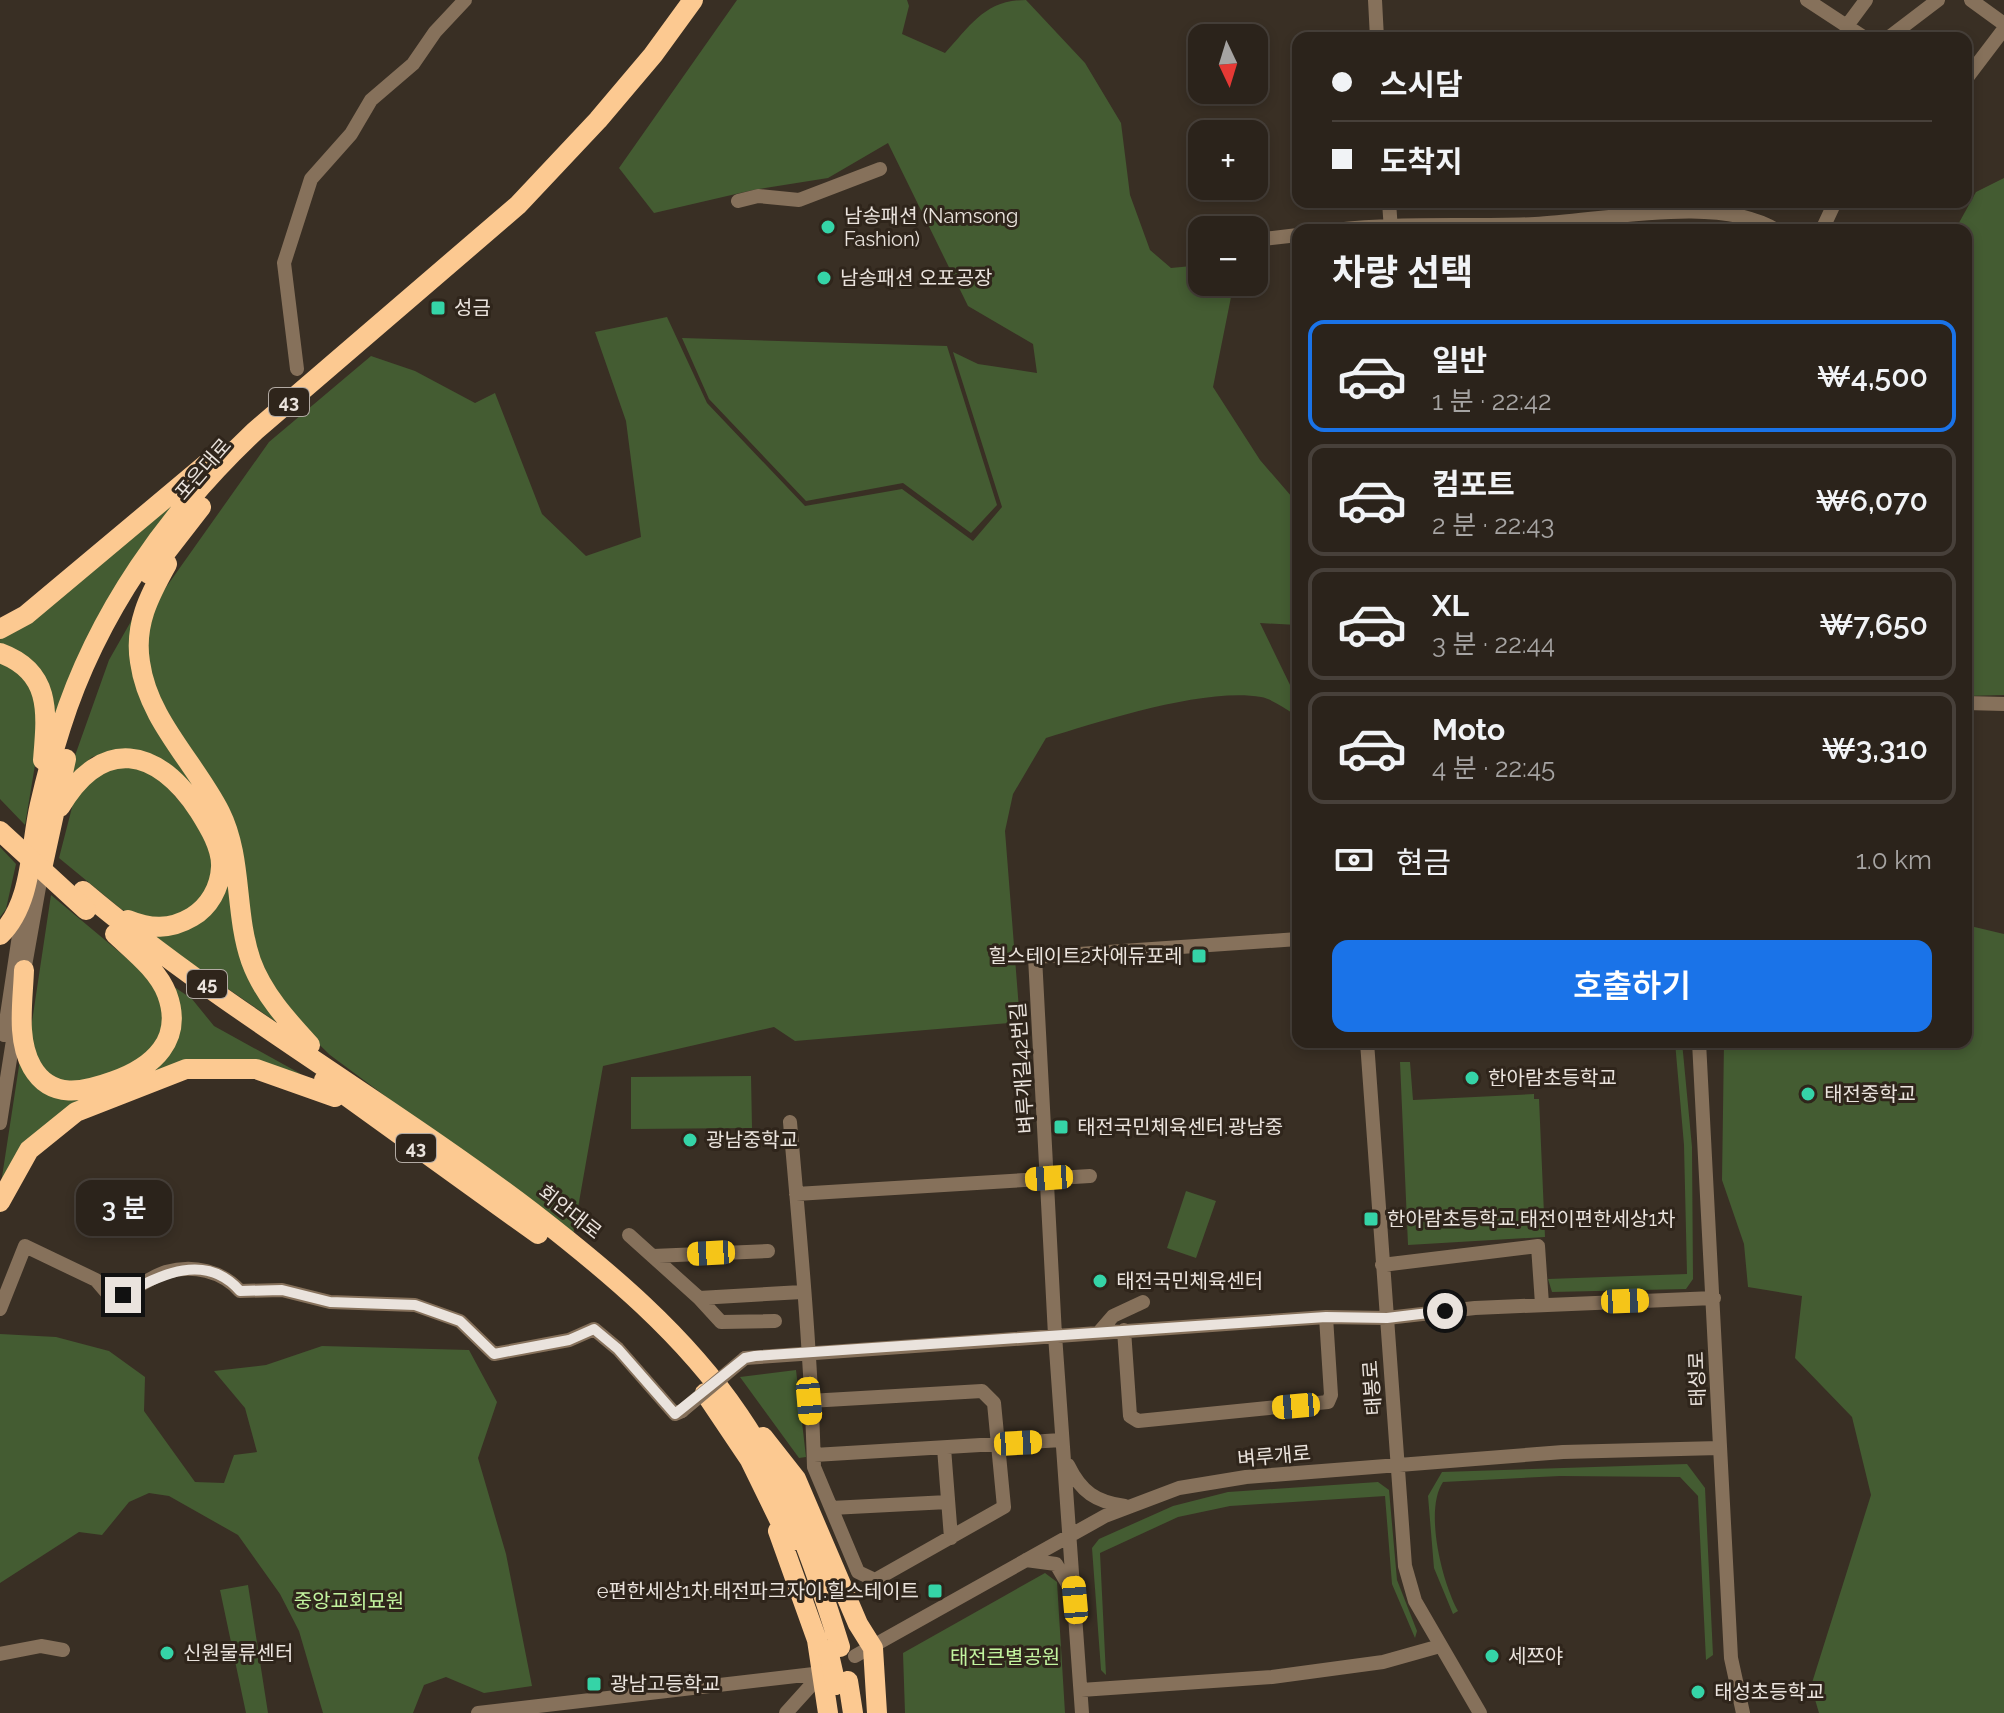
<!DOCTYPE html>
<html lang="ko">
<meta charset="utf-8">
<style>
:root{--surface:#2b231b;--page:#372f28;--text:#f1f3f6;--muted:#a6a4a3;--line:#47403a;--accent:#1a73e8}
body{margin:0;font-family:Raleway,"Noto Sans KR",sans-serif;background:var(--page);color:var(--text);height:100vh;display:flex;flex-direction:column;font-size:30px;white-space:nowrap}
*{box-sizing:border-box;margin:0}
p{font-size:26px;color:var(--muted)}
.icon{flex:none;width:44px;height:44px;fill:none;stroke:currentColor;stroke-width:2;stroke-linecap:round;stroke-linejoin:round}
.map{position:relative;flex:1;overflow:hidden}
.details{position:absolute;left:1292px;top:224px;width:680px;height:824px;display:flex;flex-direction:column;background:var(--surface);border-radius:16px;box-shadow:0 4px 12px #0003,0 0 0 2px var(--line)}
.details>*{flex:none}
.hud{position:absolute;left:1292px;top:32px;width:680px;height:176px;border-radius:16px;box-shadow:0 4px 12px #0003,0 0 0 2px var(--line);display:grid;align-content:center;height:176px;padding:0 40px;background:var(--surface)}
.needle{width:52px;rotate:176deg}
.controls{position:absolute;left:1188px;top:24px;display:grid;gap:16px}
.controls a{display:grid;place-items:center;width:80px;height:80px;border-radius:16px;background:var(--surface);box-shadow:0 4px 12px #0003,0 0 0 2px var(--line);font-size:40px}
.end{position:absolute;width:36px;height:36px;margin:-18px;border:10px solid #eae3dd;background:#111;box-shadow:0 0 0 4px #111}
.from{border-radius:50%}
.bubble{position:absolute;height:56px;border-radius:16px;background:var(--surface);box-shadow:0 4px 12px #0003,0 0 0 2px var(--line);font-size:26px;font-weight:600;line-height:56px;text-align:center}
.car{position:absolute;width:24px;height:48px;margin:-24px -12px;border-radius:10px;box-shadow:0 0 6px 2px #0007;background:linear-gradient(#f5c518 24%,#345 0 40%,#f5c518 0 76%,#345 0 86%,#f5c518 0)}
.hud b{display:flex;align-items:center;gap:28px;height:76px;font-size:30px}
.hud b+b{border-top:2px solid var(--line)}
.hud i{width:20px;height:20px;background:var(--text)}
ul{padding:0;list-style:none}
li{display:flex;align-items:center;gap:24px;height:112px;margin:0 16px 12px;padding:0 24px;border:4px solid var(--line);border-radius:16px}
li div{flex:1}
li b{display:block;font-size:30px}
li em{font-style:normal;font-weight:600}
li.current{border-color:var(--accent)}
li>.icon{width:72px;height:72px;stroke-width:1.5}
h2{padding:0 40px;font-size:36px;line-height:96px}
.pay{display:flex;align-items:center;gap:20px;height:88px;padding:0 40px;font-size:30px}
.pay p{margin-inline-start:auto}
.button{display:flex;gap:16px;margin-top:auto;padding:16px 40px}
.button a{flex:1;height:92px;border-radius:16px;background:var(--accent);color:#fff;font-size:32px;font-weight:600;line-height:92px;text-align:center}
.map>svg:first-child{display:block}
</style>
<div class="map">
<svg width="2004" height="1713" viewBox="0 0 2004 1713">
<rect width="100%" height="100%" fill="#392f24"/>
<path fill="#445c32" d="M737 0H907L909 6 902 34 945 53C971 25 985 0 1026 0L1085 63 1121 123 1130 195 1150 250 1171 268 1202 265V282H1234L1213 387 1260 460 1298 504V625L1260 623 1291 687 1294 714C1284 708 1272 699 1261 697 1206 687 1101 721 1046 738L1013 794 1005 831 1020 1022 795 1041 774 1027 603 1066 573 1236 330 1055 292 1018 272 986 255 945 248 911 154 692 144 630 157 600 269 442 371 356 415 371 475 403 495 393 542 514 586 556 641 537 626 421 595 332 667 317 707 403 805 506 902 489 973 541 1002 507 953 352 978 364 1037 373 1033 344 968 306 888 143 828 178 753 190 654 213 619 168Z
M2004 178V695L1966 696V230H1955L1976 192Z
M682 338 947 346 997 505 971 533 903 483 806 501 709 399Z
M186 488 54 731 47 695 0 647V635Z
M134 616 131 667 204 796 285 1028 145 932 221 893 192 790 112 752 92 757 66 781 109 660Z
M0 659 29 677 42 723 25 825 0 799Z
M115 765 153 771 195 819 212 856V878L201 898 190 909 168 919 147 922 121 909 59 858 77 788Z
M0 847 16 864 6 909 0 917Z
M51 895 153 980 166 1013 154 1053 73 1090 41 1073 30 1035Z
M1966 925 2004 934V1713H1819L1811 1686 1871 1495 1852 1417 1795 1358 1802 1296 1748 1287 1744 1244 1722 1180 1724 1042H1966Z
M167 982 192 999 214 1026 301 1074 252 1064 91 1099 0 1190 21 1053 54 1093 157 1065Z
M1675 1042H1682L1692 1147 1693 1279 1686 1289 1552 1292 1548 1279 1687 1274 1684 1145Z
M1400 1062H1410L1413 1100 1534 1094V1099H1539L1545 1237 1408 1245Z
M751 1076 752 1128 631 1129V1077Z
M1186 1191 1216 1201 1196 1258 1167 1248Z
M0 1334 56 1337 109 1351 145 1377 144 1411 195 1482 224 1483 234 1455 257 1452 245 1408 214 1371 266 1365 322 1346 469 1350 497 1402 478 1458 506 1554 532 1686 484 1693 446 1677 424 1685 413 1713H323L299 1631 280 1594 238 1535 169 1496 149 1493 129 1502 102 1535 79 1532 0 1583Z
M796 1370 806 1457 799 1458 740 1377Z
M1687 1464 1705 1488 1713 1655 1706 1660 1698 1496 1680 1477 1560 1476 1443 1482C1424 1510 1442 1582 1458 1611L1453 1614 1434 1568 1428 1496 1442 1472Z
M1378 1482 1389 1490 1397 1580 1417 1631 1415 1638 1392 1584 1385 1496 1230 1506 1178 1517 1100 1553 1106 1675 1101 1670 1092 1548 1099 1539 1173 1506 1228 1492Z
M1045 1573 1057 1582 1065 1713H905L903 1653Z
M248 1585 268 1713H246L220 1590Z"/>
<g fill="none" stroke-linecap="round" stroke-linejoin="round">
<path stroke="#86715b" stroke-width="14" d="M1375 0 1377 38
M1807 0 1865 38
M1971 0 2004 24
M1846 27 1866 0
M1888 38 1938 0
M1966 79 2004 29
M738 201 758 196 799 200 880 169
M1389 202 1391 230
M1335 230C1402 222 1468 227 1535 224 1601 221 1719 194 1776 230
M1822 230 1835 202
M1254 240 1298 235
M297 369 284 263 311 179 351 134 371 100 413 64 435 32 465 0
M1966 703 2004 704
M23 977 41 876
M4 1035 23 909
M1367 1042 1405 1566 1415 1601 1480 1713
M1699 1042 1731 1658 1743 1713
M790 1122C800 1236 811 1352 814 1467L858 1572 875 1580 1004 1507 994 1403 982 1391 809 1401
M0 1123 16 1021
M796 1194 1090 1176
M629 1235 699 1298 802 1292
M653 1256 768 1251
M1382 1265 1538 1246 1542 1304
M699 1298 721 1322 775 1321
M0 1309 25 1246 96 1280 108 1294C132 1296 144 1279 166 1272 193 1264 222 1271 240 1291L282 1290 330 1302 415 1305 460 1321 494 1354 569 1340 594 1329 618 1349 675 1414 682 1411
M1124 1330 1130 1416 1138 1421 1328 1402 1331 1395 1326 1317
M1100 1331 1113 1316 1143 1302
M745 1358 1326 1317 1387 1318 1475 1308 1714 1298
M944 1448 951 1538
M814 1455 1062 1440
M1068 1465C1081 1492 1096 1502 1125 1506
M831 1508 948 1502
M1026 1560 1056 1564 1070 1588
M0 1654 41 1646 63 1650
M855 1656 1105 1516 1179 1488 1246 1477 1563 1452 1719 1448
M1081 1690 1272 1677 1383 1662 1440 1646
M478 1713 822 1673
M786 1713 823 1672
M1082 1713 1055 1335 1035 957 1298 939"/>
<path stroke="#fcc991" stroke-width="20" d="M167 564C149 596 134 625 140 662 148 720 194 761 220 812 243 858 234 912 251 961 263 994 287 1020 310 1045
M149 574 201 507
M0 629 26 615 217 455
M0 653C52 672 47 713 43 760
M60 807C102 736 157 747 199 811 209 827 222 848 221 867 220 888 209 907 192 917 170 930 150 929 128 920
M43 864 66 759
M83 891C224 1010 386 1101 532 1212 608 1271 684 1334 739 1415 787 1485 815 1566 840 1647
M0 935C33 903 30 846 40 804 46 778 53 752 61 727 97 613 168 513 255 431L518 205 598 120 653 55 693 0
M24 970C23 1001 16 1039 32 1067 51 1100 84 1092 114 1081 153 1067 184 1040 167 994 158 970 133 951 115 934
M324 1080 538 1234
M0 1202 29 1150 76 1112 186 1069H256L335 1097
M705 1393 750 1460 790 1542
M763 1437 796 1479 858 1624 873 1648 877 1713
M778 1531 817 1640 828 1713
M848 1681 853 1713"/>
<path stroke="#86715b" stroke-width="14" d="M682 1411 745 1358"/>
<path stroke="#fcc991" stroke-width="20" d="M0 831 86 910
M828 1650 836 1685"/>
</g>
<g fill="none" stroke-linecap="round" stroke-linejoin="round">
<path stroke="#eae3dd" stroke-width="10" d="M123 1295C161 1274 206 1252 240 1291L282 1290 330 1302 415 1305 460 1321 494 1354 569 1340 594 1329 618 1349 675 1414 745 1358 755 1356 1326 1317 1387 1318 1445 1311"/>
</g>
<g fill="#35d4a7" stroke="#2f251b" stroke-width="3">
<circle cx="828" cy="227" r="8"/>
<circle cx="824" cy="278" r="8"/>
<rect x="430" y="300" width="16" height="16" rx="4"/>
<rect x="1191" y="948" width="16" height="16" rx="4"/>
<circle cx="1472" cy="1078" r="8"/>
<circle cx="1808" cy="1094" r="8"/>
<rect x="1053" y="1119" width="16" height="16" rx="4"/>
<circle cx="690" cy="1140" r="8"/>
<rect x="1363" y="1211" width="16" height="16" rx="4"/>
<circle cx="1100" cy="1281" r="8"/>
<rect x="927" y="1583" width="16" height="16" rx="4"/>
<circle cx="167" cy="1653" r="8"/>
<circle cx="1492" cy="1656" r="8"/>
<rect x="586" y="1676" width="16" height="16" rx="4"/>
<circle cx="1698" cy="1692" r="8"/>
</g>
<g text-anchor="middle" stroke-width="6" stroke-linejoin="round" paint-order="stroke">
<g fill="#2f251b" stroke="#b2aaa3" stroke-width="2">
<rect x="269" y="388" width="40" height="28" rx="6"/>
<rect x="187" y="970" width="40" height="28" rx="6"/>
<rect x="396" y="1134" width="40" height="28" rx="6"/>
</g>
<g font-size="18" font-weight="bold" fill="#eae3dd">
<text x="289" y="408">43</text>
<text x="207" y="990">45</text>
<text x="416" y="1154">43</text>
</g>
<g font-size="20" fill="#eae3dd" stroke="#2f251b" text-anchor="start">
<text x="844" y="223">남송패션 (Namsong<tspan x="844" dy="23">Fashion)</tspan></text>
<text x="840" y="285">남송패션 오포공장</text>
<text x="454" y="315">성금</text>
<text x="1183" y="963" text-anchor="end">힐스테이트2차에듀포레</text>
<text x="1488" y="1085">한아람초등학교</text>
<text x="1824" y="1101">태전중학교</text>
<text x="1077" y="1134">태전국민체육센터.광남중</text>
<text x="706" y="1147">광남중학교</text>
<text x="1387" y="1226">한아람초등학교.태전이편한세상1차</text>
<text x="1116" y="1288">태전국민체육센터</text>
<text x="919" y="1598" text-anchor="end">e편한세상1차.태전파크자이.힐스테이트</text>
<text x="183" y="1660">신원물류센터</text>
<text x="1508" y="1663">세쯔야</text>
<text x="610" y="1691">광남고등학교</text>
<text x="1714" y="1699">태성초등학교</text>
</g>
<g font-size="20" fill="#eae3dd" stroke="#2f251b">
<text transform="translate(203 469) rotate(-49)" y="7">포은대로</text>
<text transform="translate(1022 1068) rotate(-94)" y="7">벼루개길42번길</text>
<text transform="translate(570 1212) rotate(38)" y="7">회안대로</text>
<text transform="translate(1697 1379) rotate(-92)" y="7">태성로</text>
<text transform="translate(1372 1388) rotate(-94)" y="7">태봉로</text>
<text transform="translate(1274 1456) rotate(-5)" y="7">벼루개로</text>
</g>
<g font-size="20" fill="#c2f49f" stroke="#2f251b">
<text x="349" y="1608">중앙교회묘원</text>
<text x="1005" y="1664">태전큰별공원</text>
</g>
</g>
</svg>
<div class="controls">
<a><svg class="needle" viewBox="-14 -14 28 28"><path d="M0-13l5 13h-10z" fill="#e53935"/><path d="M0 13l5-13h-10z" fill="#a6a4a3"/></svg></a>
<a>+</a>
<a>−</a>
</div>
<i class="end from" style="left:1445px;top:1311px"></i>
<i class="end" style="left:123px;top:1295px"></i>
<div class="bubble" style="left:76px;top:1180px;width:96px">3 분</div>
<i class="car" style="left:1049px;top:1178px;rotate:266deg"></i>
<i class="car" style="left:711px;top:1253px;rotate:267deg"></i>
<i class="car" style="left:1625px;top:1301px;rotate:88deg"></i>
<i class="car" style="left:809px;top:1401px;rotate:175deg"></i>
<i class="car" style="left:1296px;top:1406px;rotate:265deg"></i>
<i class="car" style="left:1018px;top:1443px;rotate:87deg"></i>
<i class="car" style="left:1075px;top:1600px;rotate:355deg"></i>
<div class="hud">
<b><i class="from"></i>스시담</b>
<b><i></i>도착지</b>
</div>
<section class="details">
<h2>차량 선택</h2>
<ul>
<li class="current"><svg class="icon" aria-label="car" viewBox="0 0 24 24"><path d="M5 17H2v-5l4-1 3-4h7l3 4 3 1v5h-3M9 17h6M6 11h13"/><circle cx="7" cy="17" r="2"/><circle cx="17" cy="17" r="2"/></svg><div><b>일반</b><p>1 분 · 22:42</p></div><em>₩4,500</em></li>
<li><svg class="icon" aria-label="car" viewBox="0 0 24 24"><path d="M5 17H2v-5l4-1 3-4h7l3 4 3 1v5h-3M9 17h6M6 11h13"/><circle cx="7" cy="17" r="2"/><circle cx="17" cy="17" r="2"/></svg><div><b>컴포트</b><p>2 분 · 22:43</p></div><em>₩6,070</em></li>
<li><svg class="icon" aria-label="car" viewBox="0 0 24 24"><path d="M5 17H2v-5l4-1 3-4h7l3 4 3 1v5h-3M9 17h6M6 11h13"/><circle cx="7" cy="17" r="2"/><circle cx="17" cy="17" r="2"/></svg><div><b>XL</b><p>3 분 · 22:44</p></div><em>₩7,650</em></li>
<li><svg class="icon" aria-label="car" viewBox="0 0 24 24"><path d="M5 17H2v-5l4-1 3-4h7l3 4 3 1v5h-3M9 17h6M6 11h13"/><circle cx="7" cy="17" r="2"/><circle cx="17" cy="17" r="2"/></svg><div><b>Moto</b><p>4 분 · 22:45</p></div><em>₩3,310</em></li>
</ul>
<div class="pay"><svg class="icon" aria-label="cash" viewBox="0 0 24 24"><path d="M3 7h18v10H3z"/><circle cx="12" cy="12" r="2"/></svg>현금<p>1.0 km</p></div>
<div class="button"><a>호출하기</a></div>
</section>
</div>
